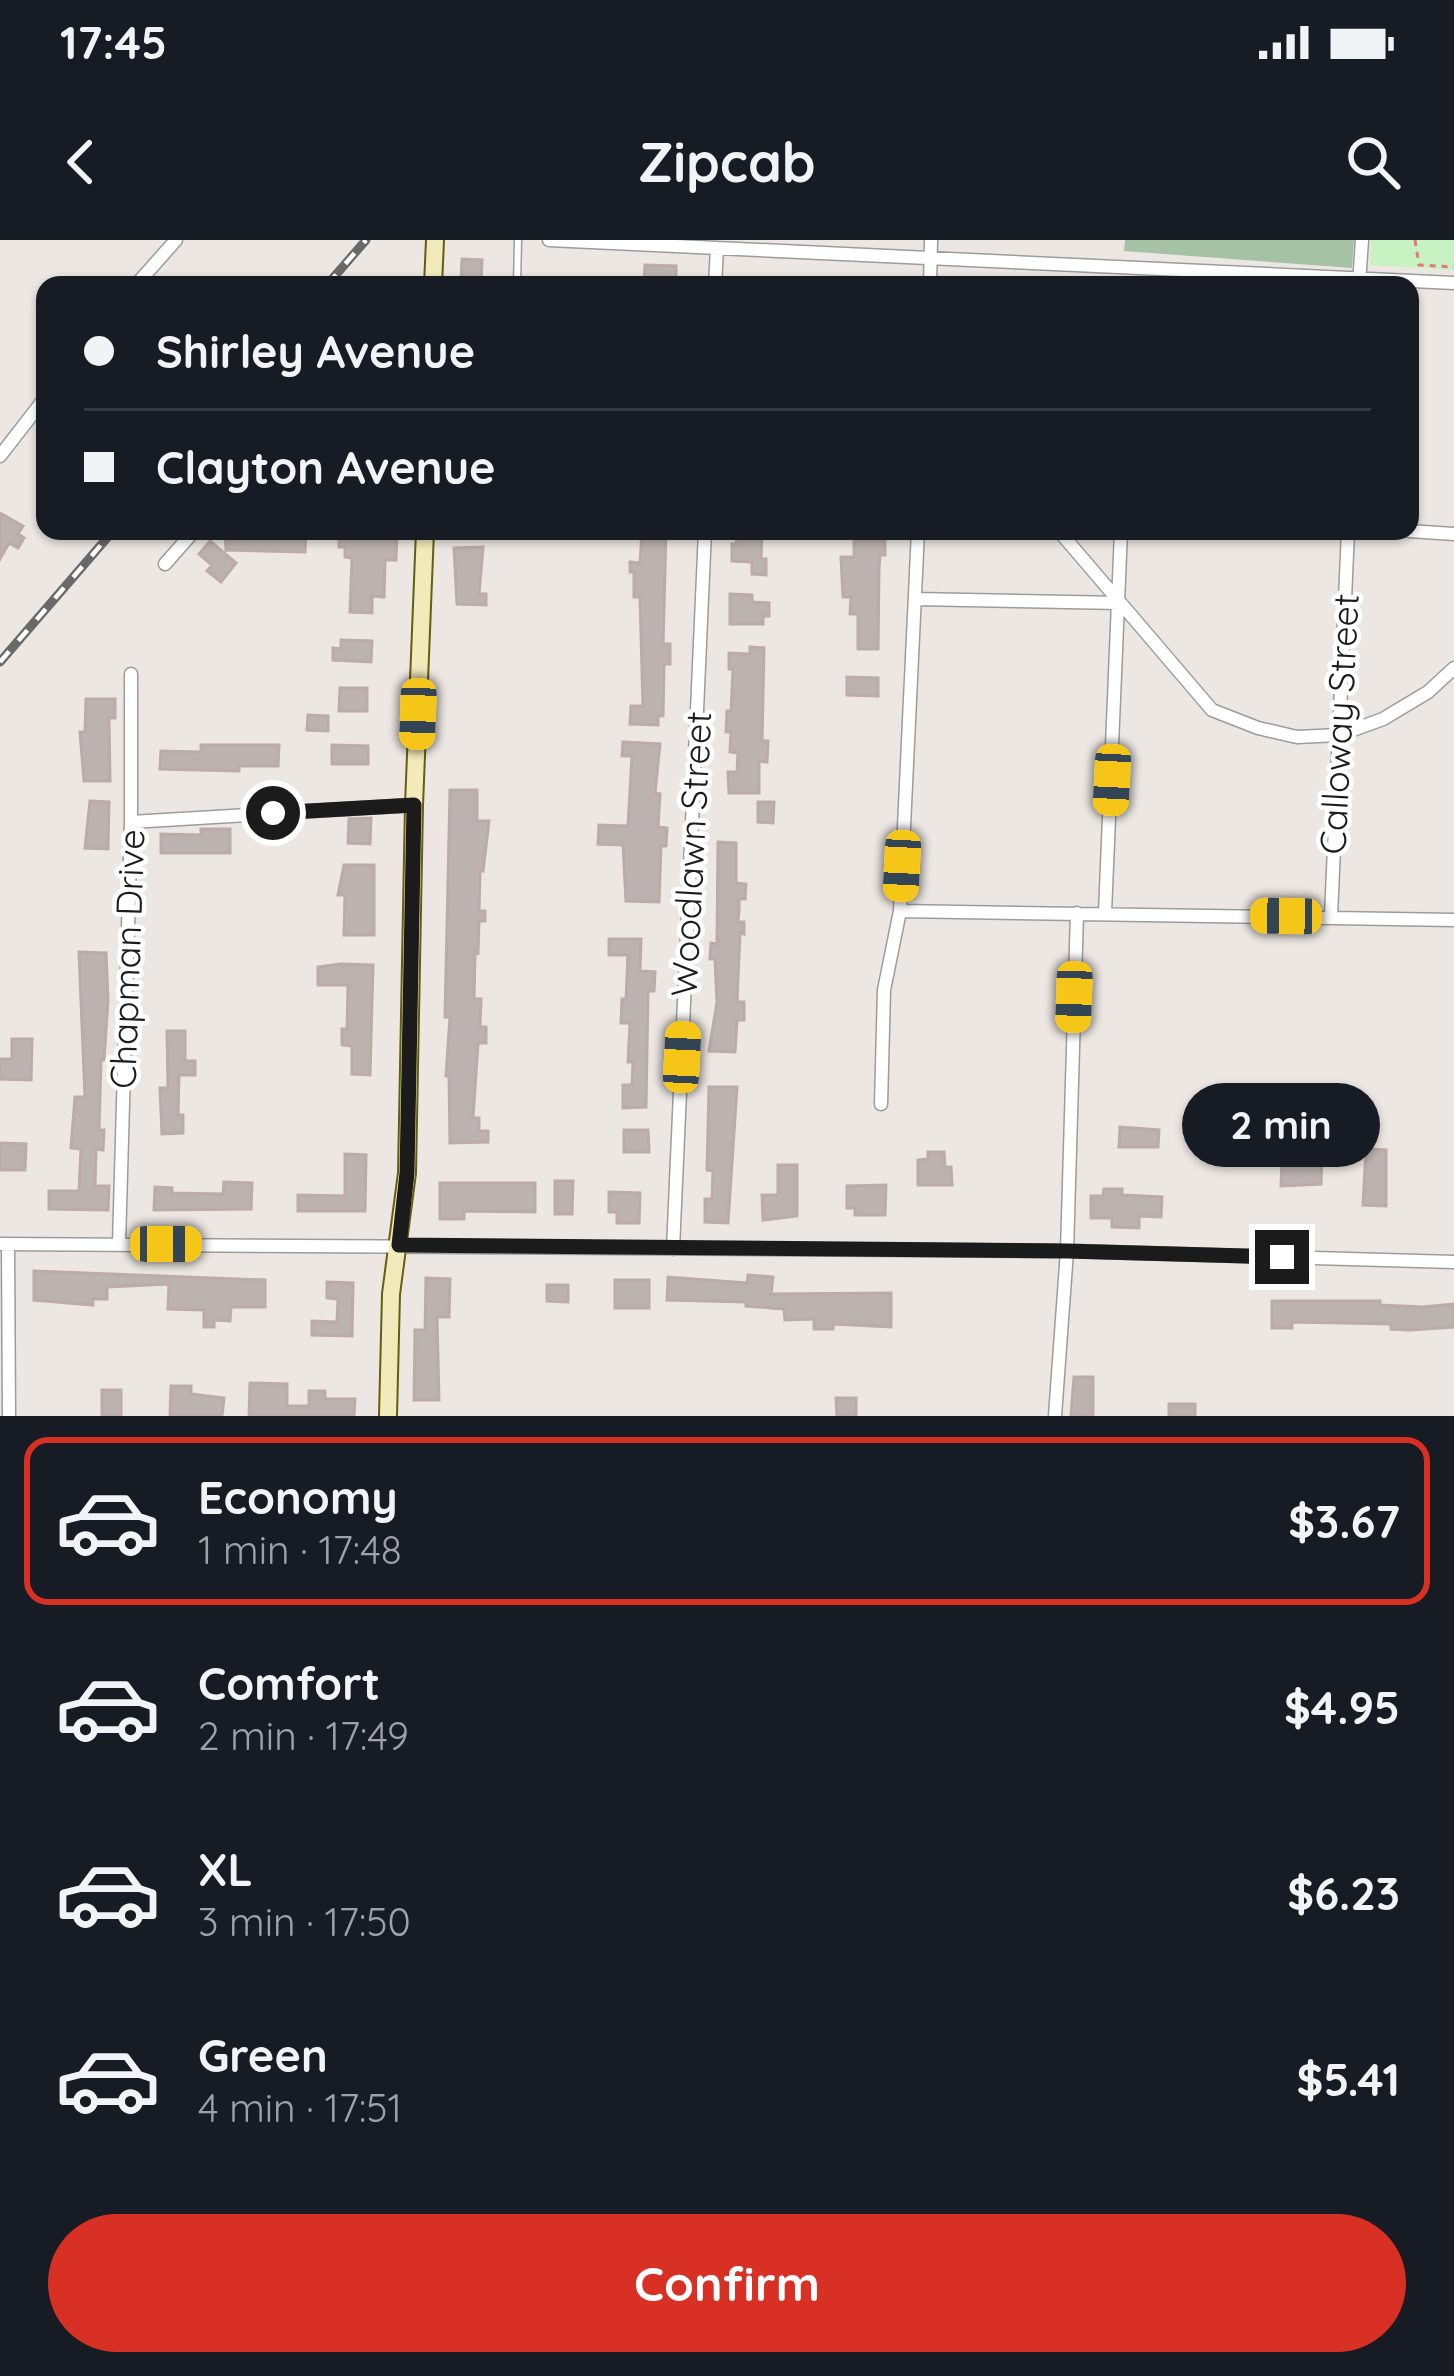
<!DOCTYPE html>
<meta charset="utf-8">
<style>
:root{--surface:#171b24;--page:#242831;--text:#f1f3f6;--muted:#9ea1a6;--line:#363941;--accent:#d93025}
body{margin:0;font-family:Quicksand,sans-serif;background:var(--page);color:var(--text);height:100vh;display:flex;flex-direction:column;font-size:45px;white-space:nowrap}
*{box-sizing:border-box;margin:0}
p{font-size:39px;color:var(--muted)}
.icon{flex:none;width:66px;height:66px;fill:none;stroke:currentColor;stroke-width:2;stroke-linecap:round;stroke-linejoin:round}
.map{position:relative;height:1176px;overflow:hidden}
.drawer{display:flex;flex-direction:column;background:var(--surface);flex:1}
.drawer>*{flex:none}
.banner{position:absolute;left:36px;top:36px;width:1383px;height:264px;border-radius:24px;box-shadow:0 3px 9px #0004;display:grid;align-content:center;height:264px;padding:0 48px;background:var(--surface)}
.end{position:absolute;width:54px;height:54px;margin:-27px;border:15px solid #1b1b1b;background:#fff;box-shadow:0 0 0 6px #fff}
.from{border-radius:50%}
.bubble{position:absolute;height:84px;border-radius:42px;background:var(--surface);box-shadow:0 3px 9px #0004;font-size:39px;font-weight:800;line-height:84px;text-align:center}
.car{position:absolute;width:36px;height:72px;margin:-36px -18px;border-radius:15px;box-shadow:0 0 9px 3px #0007;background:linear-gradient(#f5c518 24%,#345 0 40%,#f5c518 0 76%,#345 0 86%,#f5c518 0)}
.banner b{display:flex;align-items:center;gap:42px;height:114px;font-size:45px}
.banner b+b{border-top:3px solid var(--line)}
.banner i{width:30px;height:30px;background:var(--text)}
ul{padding:21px 0 0;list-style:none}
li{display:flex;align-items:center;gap:36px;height:168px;margin:0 24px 18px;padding:0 24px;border:6px solid transparent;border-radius:24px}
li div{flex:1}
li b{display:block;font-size:45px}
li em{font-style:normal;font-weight:800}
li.active{border-color:var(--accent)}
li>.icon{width:108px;height:108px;stroke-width:1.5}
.cta{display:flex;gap:24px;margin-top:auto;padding:24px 48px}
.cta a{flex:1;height:138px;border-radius:72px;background:var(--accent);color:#fff;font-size:48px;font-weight:800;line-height:138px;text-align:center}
.status{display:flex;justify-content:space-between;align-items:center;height:84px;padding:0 60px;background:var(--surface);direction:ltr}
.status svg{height:33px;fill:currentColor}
header{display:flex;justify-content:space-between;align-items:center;height:156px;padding:0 48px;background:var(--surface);font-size:54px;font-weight:800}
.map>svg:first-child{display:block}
</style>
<div class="status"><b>17:45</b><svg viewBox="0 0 49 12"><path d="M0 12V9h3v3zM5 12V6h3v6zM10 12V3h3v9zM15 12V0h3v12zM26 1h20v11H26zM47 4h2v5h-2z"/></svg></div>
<header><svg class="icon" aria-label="back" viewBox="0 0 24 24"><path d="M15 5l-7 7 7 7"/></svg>Zipcab<svg class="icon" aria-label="search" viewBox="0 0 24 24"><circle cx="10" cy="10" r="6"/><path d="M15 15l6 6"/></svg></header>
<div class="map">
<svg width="1454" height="1176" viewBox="0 0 1454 1176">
<rect width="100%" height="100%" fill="#ece7e2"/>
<path fill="#a6c2a5" d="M1125 0H1354L1352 28 1124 11Z"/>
<path fill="#c7f3c2" d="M1371 0H1454V30L1370 25Z"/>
<path fill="#bcb2af" stroke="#bcaba6" stroke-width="3" d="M462 19 482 20 481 45H461Z
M645 25 676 26V45H644Z
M0 273 23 286 18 294 24 298 18 308 9 303 0 319Z
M225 291H306L305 312 226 310Z
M339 291H397L396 320H385L384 357 372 356V373L350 372 352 318 345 317V307H339Z
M642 291H666L663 404H670V424H664L663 476H658V485L630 484 631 466H643L640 357H634V332H630V322L640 323Z
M745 291H762L761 319H766V335L752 334V322L732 321V304H736L737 296 745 297Z
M210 301 236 323 221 342 207 331 212 325 199 314Z
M854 301H885V315H880L879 328 878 409H858V374H850L851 357H843L841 317H854Z
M483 307 479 354H486V365L457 364 454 308Z
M730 354 752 355V362L769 363V376H763V384H730Z
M341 400 372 401 371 422 333 420V408L341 409Z
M750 407 764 408 762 501H768L767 522 759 521V553H729L728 532H737L738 513 730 512 731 492H726L727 471H731L733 429H729V413L750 414Z
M847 437 878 438V456L847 455Z
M340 448H367V471H339Z
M86 459H115V478H109L110 541H84L80 492H85Z
M308 475 328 476V491L307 490Z
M623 502 660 504 655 553 660 554 658 587 667 588 666 606H661L659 662 626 661 623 605 598 604 599 585 628 586 632 516H622Z
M201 505H279L278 526H239V531L160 529 161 511 201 512Z
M332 505 368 506V524H332Z
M450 550H477V581H489L483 631H480L479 671H485V681H479L478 713 475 712 474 759H481L480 787H486V803H478L473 878H479V891H488V902L450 903 449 836H446L450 777H445Z
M90 561 109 562 108 609 85 608Z
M758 562H774L773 583 758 582Z
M371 578 370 604 348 603 349 579Z
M201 589H230V613H161V594L201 595Z
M718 602 736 603V643L746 644 745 659H739V670L738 682H744V694L740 693 737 762H744V780H737L735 812 709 811 717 762 715 719H710L711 703 717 704Z
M344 625H374V695H344L345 655H338Z
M609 699H641L640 731 655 732 654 751H648L646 867 623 868V845H632L633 822H628L630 783H621L622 759 626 760 628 715H609Z
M79 712 106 713 108 760 104 820H101L99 890H104L103 910 96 909 95 946H109L108 970 49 969V951H79L81 909 71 908 75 857H85Z
M340 724 373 725 370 835 352 834V806L342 805V789H347L348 745H318V727Z
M167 791H185V821H195V835H179L178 875H183V893L162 894 160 848H168Z
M12 799H32L31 840 0 839V819H12Z
M709 847H737L728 983 705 982V959H712L713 931 707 930Z
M1120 887 1159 890 1158 907H1119Z
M624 890H648L649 912H624Z
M1307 893H1323L1321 944 1281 946 1282 919H1306Z
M0 903 26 904 25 930H0Z
M1366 909 1386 910V966L1363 965Z
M928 912H944L945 927H951L952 945H918V920L928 919Z
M345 914 366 915 365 971H298V955L345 956Z
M778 925H797V976L763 980 762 955H778Z
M555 941H573L572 974H555Z
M224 942 252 943 251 969 154 970 155 947 172 948V953L223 954Z
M440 943H535V972L464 971V979H440Z
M886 945 885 975H855V968H847V946Z
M1104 949H1122V955L1162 957 1161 977 1139 976V988L1112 987V978H1091V956H1103Z
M609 952 640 953 639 983H617V972H609Z
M34 1031 265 1040V1067H231L230 1081 214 1080V1087H204V1070L168 1069 169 1044 107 1047V1059H93V1065L34 1060Z
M748 1035 773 1037 771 1054 891 1053V1087L833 1084V1089H814V1079L785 1080 784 1069 746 1066V1062L667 1060 668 1037 747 1043Z
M426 1038 450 1039 449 1077H437L439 1160H414L415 1090H425Z
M615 1040H649V1068H615Z
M327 1042 353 1043 352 1096 312 1095V1081L337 1082 338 1059 327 1058Z
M547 1045H568V1062L547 1061Z
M1272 1061H1380V1065L1423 1067 1454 1064V1087L1410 1090 1391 1089V1084L1292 1082V1088H1272Z
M1074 1137H1093V1176H1071Z
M250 1143 287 1144V1166H309V1151H325V1159H355L354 1176H249Z
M171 1146H191V1154L224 1158 222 1176H170Z
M102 1150H121V1176H102Z
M836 1158H856V1176H837Z
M1169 1164H1195V1176H1169Z"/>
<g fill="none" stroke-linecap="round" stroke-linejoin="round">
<defs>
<path id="lane" d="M517 45 518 0"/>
<path id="street" d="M549 0 1454 43
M1359 44 1362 0
M136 45 176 0
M715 45 717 8
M930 45 931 0
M0 216 45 158
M1059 291 1212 470 1258 488 1297 497 1339 495 1383 479 1428 452 1454 428
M1409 291 1454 294
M165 324 194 291
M915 359 1120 363
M131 582 414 565
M900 671 1454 680
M1105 673 1121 291
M1331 676 1348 291
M881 864 884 750 900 671 918 291
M0 1004 1067 1011 1454 1022
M119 1004 131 582V434
M8 1005 9 1176
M673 1009 705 291
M1055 1176 1067 1011 1077 673"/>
<path id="secondary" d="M433 45 435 0
M388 1176 391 1054 407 933 414 565 425 291"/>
</defs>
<use href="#lane" stroke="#9c9c9c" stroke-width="9"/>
<use href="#street" stroke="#9c9c9c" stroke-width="15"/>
<use href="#secondary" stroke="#655e10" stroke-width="20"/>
<path stroke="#ea747e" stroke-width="3" stroke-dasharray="6 6" stroke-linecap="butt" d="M1415 0 1419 25 1454 27"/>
<use href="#lane" stroke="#fff" stroke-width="6"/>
<use href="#street" stroke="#fff" stroke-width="12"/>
<use href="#secondary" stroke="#f2eaba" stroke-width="16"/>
<defs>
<path id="rail" d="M327 45 366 0
M0 422 113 291"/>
</defs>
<use href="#rail" stroke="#696969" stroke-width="9"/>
<use href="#rail" stroke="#fff" stroke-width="4.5" stroke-dasharray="14" stroke-linecap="butt"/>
</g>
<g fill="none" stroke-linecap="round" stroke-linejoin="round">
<path stroke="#1b1b1b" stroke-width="15" d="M273 573 414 565 407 933 399 1005 1067 1011 1282 1017"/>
</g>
<g text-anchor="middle" stroke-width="9" stroke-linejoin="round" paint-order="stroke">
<g font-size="36" fill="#1b1b1b" stroke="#fff">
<text transform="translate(1339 484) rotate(-87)" y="13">Calloway Street</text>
<text transform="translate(691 614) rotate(-87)" y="13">Woodlawn Street</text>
<text transform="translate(127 719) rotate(-88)" y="13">Chapman Drive</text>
</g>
</g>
</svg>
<i class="end from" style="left:273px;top:573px"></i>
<i class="end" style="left:1282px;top:1017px"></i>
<div class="bubble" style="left:1182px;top:843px;width:198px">2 min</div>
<i class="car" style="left:418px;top:474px;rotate:182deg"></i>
<i class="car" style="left:1112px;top:540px;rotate:183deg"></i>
<i class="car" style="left:902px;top:626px;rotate:183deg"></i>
<i class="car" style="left:1286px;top:676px;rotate:271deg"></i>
<i class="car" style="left:1074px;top:757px;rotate:182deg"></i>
<i class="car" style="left:682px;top:817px;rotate:3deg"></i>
<i class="car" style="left:166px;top:1004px;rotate:90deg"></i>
<div class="banner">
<b><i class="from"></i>Shirley Avenue</b>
<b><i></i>Clayton Avenue</b>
</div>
</div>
<section class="drawer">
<ul>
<li class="active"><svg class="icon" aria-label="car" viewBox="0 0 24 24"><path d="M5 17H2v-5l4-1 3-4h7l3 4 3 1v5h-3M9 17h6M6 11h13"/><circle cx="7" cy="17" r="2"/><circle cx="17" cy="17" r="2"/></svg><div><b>Economy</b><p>1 min · 17:48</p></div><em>$3.67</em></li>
<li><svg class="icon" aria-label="car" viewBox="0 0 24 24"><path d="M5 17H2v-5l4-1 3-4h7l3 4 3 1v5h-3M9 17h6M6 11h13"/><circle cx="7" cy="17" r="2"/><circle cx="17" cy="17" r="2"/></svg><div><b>Comfort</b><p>2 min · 17:49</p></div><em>$4.95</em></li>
<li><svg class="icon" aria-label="car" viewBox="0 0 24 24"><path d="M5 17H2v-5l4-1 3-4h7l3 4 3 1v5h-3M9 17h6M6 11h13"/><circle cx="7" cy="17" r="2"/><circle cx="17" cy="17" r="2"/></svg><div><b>XL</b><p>3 min · 17:50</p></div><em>$6.23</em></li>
<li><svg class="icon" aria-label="car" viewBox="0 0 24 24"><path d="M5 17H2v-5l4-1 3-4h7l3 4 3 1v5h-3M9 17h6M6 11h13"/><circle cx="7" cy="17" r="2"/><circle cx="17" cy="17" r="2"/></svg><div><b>Green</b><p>4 min · 17:51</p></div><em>$5.41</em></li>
</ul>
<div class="cta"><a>Confirm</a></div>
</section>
